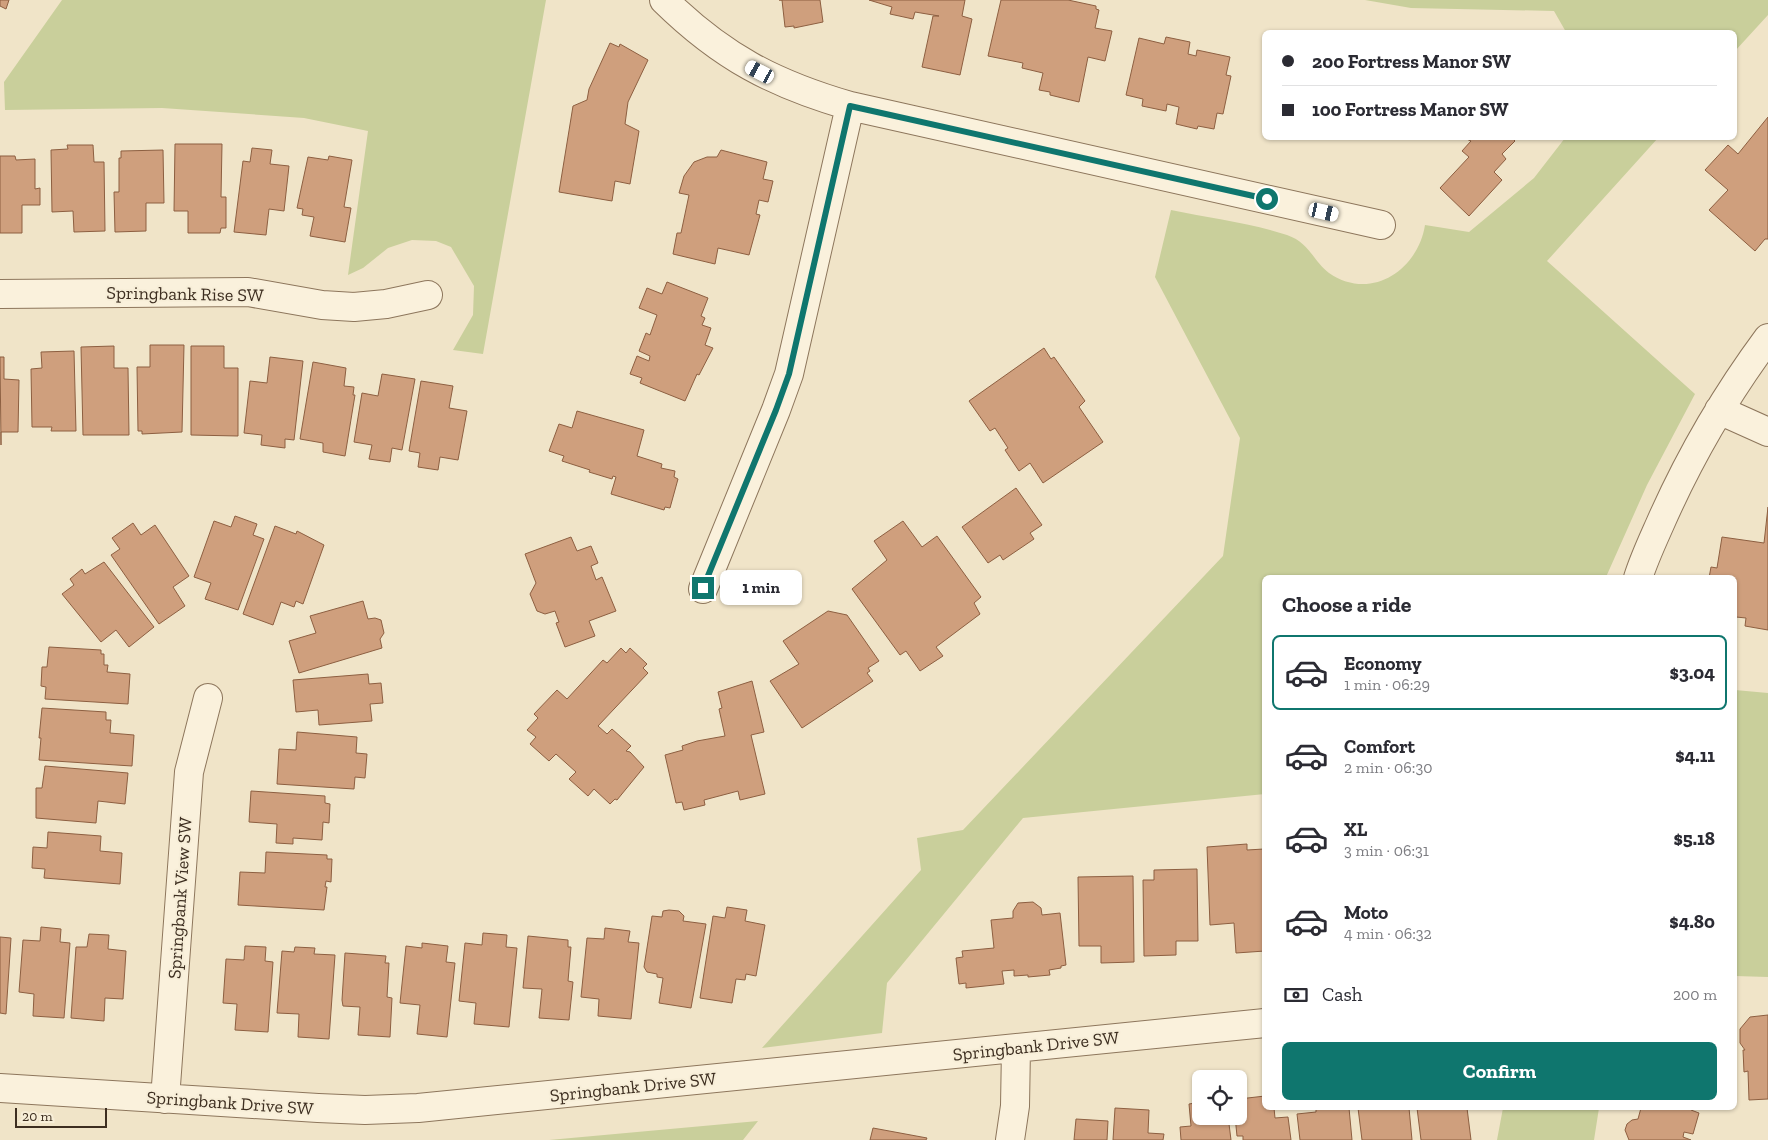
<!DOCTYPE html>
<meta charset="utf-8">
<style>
:root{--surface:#fff;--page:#f2f2f3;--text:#2b2b33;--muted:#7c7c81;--line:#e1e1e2;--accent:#0f766e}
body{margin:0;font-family:"Zilla Slab",serif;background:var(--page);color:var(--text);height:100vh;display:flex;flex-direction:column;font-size:19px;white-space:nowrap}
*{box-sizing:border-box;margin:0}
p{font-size:16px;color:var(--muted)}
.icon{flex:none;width:28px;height:28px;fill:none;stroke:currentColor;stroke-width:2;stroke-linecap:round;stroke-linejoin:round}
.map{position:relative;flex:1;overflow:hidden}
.details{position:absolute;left:1262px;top:575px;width:475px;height:535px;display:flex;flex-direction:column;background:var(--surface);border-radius:8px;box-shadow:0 1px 4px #0004}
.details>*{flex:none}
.top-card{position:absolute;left:1262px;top:30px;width:475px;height:110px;border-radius:8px;box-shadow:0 1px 4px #0004;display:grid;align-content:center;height:110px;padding:0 20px;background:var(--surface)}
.fabs{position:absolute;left:1192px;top:1070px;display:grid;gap:10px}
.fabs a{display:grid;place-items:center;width:55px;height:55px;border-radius:8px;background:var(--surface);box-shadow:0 1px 4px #0004;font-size:25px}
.scale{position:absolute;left:15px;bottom:12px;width:92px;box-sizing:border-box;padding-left:5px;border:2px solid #3d2e20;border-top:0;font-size:14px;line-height:18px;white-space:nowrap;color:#3d2e20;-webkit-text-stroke:4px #f7eed8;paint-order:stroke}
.end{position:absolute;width:22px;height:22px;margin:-11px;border:6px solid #0f766e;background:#fff;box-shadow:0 0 0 2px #fff}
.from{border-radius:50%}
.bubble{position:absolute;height:35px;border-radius:8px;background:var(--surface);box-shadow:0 1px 4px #0004;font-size:16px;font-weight:800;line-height:35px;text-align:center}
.car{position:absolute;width:15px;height:30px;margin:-15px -8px;border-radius:6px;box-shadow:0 0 4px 1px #0007;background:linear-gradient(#fff 24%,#345 0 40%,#fff 0 76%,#345 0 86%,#fff 0)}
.top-card b{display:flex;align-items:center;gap:18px;height:48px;font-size:19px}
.top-card b+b{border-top:1px solid var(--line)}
.top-card i{width:12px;height:12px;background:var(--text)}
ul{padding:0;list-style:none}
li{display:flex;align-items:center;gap:15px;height:75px;margin:0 10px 8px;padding:0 10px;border:2px solid transparent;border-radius:8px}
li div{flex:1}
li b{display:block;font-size:19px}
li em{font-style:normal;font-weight:800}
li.current{border-color:var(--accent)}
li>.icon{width:45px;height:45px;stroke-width:1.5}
h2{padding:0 20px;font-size:22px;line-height:60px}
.pay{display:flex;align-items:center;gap:12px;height:55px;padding:0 20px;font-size:19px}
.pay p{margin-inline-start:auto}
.button{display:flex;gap:10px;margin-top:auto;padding:10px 20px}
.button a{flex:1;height:58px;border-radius:8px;background:var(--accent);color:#fff;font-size:20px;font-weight:800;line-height:58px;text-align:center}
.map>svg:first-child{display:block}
</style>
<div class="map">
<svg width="1768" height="1140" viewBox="0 0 1768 1140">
<rect width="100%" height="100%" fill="#f0e4c8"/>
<path fill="#c9cf9b" d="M62 0H546L483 354 453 350 473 315 474 286 451 247 436 241 412 240 388 248 363 268 348 275 368 131 304 118 162 108 5 110 4 82Z
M1365 0H1768V15L1735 51V32H1566L1554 11 1411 8Z
M1565 138H1658L1547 261 1695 394 1647 485 1606 577 1265 578V794L1023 818 887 983 882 1033 762 1048 921 870 917 838 963 830 1223 556 1240 438 1155 277 1171 210C1210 218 1250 223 1287 235 1310 243 1313 261 1329 273 1371 302 1418 270 1425 225L1469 232 1534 178Z
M1735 690 1768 693V977L1735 976Z
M1503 1108H1599L1594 1140H1497Z
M758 1121 743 1140H549Z"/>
<path fill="#cf9f7d" stroke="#8d5f41" d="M0 0H9L6 9 0 6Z
M779 0H820L823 22 794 28V26L785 27 782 0Z
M869 0H965L962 16 972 19 960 75 922 67 933 16H939L915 12 913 19 890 14 892 7Z
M1001 0H1068L1096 6V9L1099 10 1095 28 1112 31 1105 61 1088 57 1079 102 1050 95V92L1039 90 1043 73 1022 68 1023 63 988 56Z
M1166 37 1190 42 1188 54 1196 56 1197 50 1230 57 1226 75 1231 76 1223 114 1217 113 1214 129 1198 126 1197 129 1176 124 1179 107 1167 104 1166 111 1142 106 1143 99 1126 95 1139 38 1164 44Z
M610 43 619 47 620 44 648 60 628 102 625 124 639 131 630 184 615 181 612 201 559 192 573 106 587 100 589 89Z
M1768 117V239H1765L1755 251 1709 210 1728 190 1705 170 1728 145 1738 154Z
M1464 138H1512L1515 141 1502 154 1506 159 1494 172 1502 180 1469 216 1440 188 1469 157 1462 151 1471 141Z
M175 144H222L221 197H226V228H221L220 233H188V211H174Z
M67 145H93L94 162H104L105 231 74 232 73 211 52 212 51 150 68 149Z
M252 148 272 150 270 164 289 166 284 211 269 209 266 235 234 232 243 161 250 162Z
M163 150 164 203H146V231L115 232 114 192H119V158H121V151Z
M721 150 767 162 763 179 773 181 768 202 759 200 756 214 760 215 749 255 718 248 715 264 673 254 677 233H681L689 195 679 193 684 176 694 162 707 157H717Z
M0 156H15L16 160 35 159V189L40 188V205H22V233H0Z
M329 156 352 160 344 207 351 208 345 242 310 236 314 217 302 215 303 209 297 208 308 157 328 160Z
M667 282 708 298 701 316 705 318 702 325 711 328 705 345 713 348 699 375 697 374 685 401 640 383 642 378 630 374 637 356 649 361 650 356 639 351 646 333 650 335 657 315 639 308 647 288 662 294Z
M150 345H184L182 432 142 434V431H138L137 367H150Z
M114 346V368H128L129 435H83L81 347Z
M191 346H224V368H238V436L191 435Z
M1044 348 1051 359 1054 357 1085 401 1079 407 1103 442 1043 483 1030 463 1019 471 1005 450 1008 448 995 428 990 431 969 401Z
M74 351 76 431H51L52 427H32L31 369 42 368 41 352Z
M0 357H4V379L19 380 18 432H1V445Z
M270 357 303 361 294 440 285 439V448L261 445 262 435 244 433 250 381 267 383Z
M313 362 346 368 344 386 354 387 353 395H355L345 456 323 452V443L300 439Z
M382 374 415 379 402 450 392 448 390 462 369 459 372 445 354 442 362 393 378 396Z
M421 381 453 386 449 408 467 411 458 460 440 457 438 470 418 467 420 453 409 451Z
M577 411 644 430 637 456 662 464 661 468 675 471 674 477 678 479 670 508 665 507 664 510 611 494 616 477 613 476 612 479 589 472 590 470 562 461 564 456 549 451 559 424 572 428Z
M1016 488 1042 525 1030 533 1034 539 1003 560 1000 555 988 563 962 527Z
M1768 507V630L1745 626 1746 618 1736 617 1735 619V578H1709L1711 567 1717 568 1722 537 1764 543Z
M235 516 257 524 253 535 264 539 238 610 205 599 211 583 194 577 214 521 231 527Z
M903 521 922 547 937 536 981 597 974 603 980 614 936 647 943 656 920 671 906 651 900 655 852 589 887 560 874 541Z
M133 523 141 535 155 525 189 576 173 587 185 606 159 624 111 555 120 549 112 538Z
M275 526 296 534 297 531 324 545 303 604 296 601 294 607 281 602 273 625 243 614Z
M571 537 577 551 591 546 598 563 591 566 596 580 602 577 616 611 589 621 595 636 565 647 556 623 559 622 555 611 545 614 537 611 530 594 536 583 525 554Z
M104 562 154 627 129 647 116 630 101 642 62 594 74 585 70 579 82 569 85 574Z
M363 601 368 619 375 618 381 620 384 633 380 639 382 648 299 673 289 641 316 633 310 616Z
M828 611 847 615 879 661 868 668 870 671 867 673 873 681 802 728 770 681 799 664 783 641Z
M49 647 101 650V654H104V665H108L107 672 130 674 128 704 45 699 46 687 41 686 42 667H47Z
M621 648 626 653 630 648 647 664 643 668 648 673 598 726 607 734 612 729 631 746 626 751 630 752 644 767 617 800 615 799 610 804 594 789 588 796 569 779 576 772 556 754 549 761 530 744 536 737 527 730 538 718 534 714 557 690 567 699 603 660 607 663Z
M368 674 369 684 381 683 383 703 370 704 372 721 319 725 318 710 296 712 293 680Z
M752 681 764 732 751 735 765 794 740 800 738 791 704 800 705 805 684 810 682 802 676 803 665 755 683 750 682 746 697 741 725 736 719 709 722 708 718 692Z
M42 708 106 712V720H111L110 733 134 735 132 766 39 760 41 738H39Z
M297 732 357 737 356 753 367 754 365 778 355 777 354 789 277 784 279 749 296 750Z
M45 766 128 773 125 804 98 801 96 823 36 818V788H42Z
M251 791 325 796V803L330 804 329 823 323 822 322 840 293 838V844L276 843 277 824 249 822Z
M48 832 101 836 100 851 122 853 120 884 44 878 45 869 32 868 33 847 47 848Z
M1247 844V850L1264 849 1265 951 1236 953 1234 923 1210 925 1207 847Z
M266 852 327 855V859H332L331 882 326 881 325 887H327L324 910 238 905 240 872 265 873Z
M1197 869 1198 941H1176V955L1144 956 1143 880H1154V870Z
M1133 876 1134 962 1101 963V946H1079L1078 877Z
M1033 902 1041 908 1042 915 1060 913 1066 965 1061 966V968L1049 970 1050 975 1028 977V975L1014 976V970L1002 971 1004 984 966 988V983L959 984 956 958 963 957 962 951 994 948 991 920 1013 918V911L1018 903Z
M727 907 747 910 745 921 765 925 756 976 746 974 745 980 736 979 732 1003 700 998 713 916 725 918Z
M669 910 679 911 684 916 683 921 706 924 691 1008 659 1003 663 978 657 977V974L647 972 644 967 652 916 662 917 663 911Z
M41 927 61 929 60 942 70 943 64 1018 33 1016 34 994 19 992 23 940 40 941Z
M605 928 630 931 628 942 639 943 631 1019 598 1016 599 999 581 997 587 938 604 939Z
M483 933 507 935 506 947 517 948 509 1027 474 1024 476 1003 459 1001 465 943 482 945Z
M89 934 109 935 108 949 126 951 123 999 105 998 104 1021 71 1018 76 947H87Z
M528 936 568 940V947H571L568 981 573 982 569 1020 539 1018 542 989 523 988Z
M0 937 11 938 6 1014 0 1013Z
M422 943 448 946 446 962 455 963 447 1037 417 1034 420 1005 400 1003 406 946 422 948Z
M245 946 266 947 265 961 273 962 268 1032 235 1030 237 1004 223 1003 226 959 244 960Z
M295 947 315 948 314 954 335 955 329 1039 298 1037 299 1014 277 1013 282 951 294 952Z
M345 953 386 956 385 963H389L387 997 392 998 390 1037 358 1035 360 1007 343 1006 342 1000Z
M1768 1015V1099L1749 1100 1748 1071 1744 1072 1743 1050H1745L1740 1043V1029L1750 1017Z
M1265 1096V1108H1274L1275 1118 1288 1117 1291 1140H1243V1136H1237L1235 1116H1239V1099Z
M1201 1102V1116H1228L1231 1140H1181L1180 1127 1191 1126 1189 1104Z
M1115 1108 1149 1110 1148 1133 1164 1134 1163 1140H1113Z
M1316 1108H1349L1352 1140H1300L1297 1114 1316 1112Z
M1358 1108H1409L1412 1140H1362Z
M1417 1108H1467L1471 1140H1421Z
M1641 1108H1692L1691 1110 1699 1113 1693 1134 1684 1132 1683 1137 1691 1140H1629L1625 1130 1627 1124 1632 1120 1638 1119Z
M1076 1119 1108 1121 1107 1140H1074Z
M873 1128 927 1138 926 1140H870Z"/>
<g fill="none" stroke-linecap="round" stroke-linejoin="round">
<defs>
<path id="minor" d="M664 0C722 57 774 84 850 106L1381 225
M0 294 248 292 322 305 354 307 386 304 428 295
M1719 410 1768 432
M1638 578C1644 559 1652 542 1660 524 1689 458 1725 396 1768 338
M703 589 776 410 789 374 850 106
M0 1088 318 1108 365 1110 418 1108 1265 1023
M165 1099 189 772 208 698
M1010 1140 1015 1106 1016 1048"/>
</defs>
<use href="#minor" stroke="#8d765c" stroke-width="30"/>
<use href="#minor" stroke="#faf1dc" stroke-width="28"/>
</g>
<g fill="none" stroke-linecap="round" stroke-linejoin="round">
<path stroke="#0f766e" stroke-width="6" d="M703 588 776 410 789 374 850 106 1267 199"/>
</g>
<g text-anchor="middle" stroke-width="4" stroke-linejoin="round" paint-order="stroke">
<g font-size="18" fill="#3d2e20" stroke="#f7eed8">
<text transform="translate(185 294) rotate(1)" y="6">Springbank Rise SW</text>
<text transform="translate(180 898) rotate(-86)" y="6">Springbank View SW</text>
<text transform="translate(1036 1046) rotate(-6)" y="6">Springbank Drive SW</text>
<text transform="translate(633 1087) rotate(-6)" y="6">Springbank Drive SW</text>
<text transform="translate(230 1103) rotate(4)" y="6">Springbank Drive SW</text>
</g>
</g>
</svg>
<div class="fabs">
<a><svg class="icon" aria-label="locate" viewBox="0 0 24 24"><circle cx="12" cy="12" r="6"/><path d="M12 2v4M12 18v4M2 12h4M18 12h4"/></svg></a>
</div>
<div class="scale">20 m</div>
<i class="end from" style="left:1267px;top:199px"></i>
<i class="end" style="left:703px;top:588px"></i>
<div class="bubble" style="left:720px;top:570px;width:82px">1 min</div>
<i class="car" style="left:760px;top:72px;rotate:298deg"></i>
<i class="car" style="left:1324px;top:212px;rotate:103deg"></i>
<div class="top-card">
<b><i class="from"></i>200 Fortress Manor SW</b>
<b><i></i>100 Fortress Manor SW</b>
</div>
<section class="details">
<h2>Choose a ride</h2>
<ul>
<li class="current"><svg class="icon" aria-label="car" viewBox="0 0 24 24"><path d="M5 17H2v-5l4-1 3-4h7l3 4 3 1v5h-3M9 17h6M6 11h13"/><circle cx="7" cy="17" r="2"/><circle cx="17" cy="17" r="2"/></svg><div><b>Economy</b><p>1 min · 06:29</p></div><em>$3.04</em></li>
<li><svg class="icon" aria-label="car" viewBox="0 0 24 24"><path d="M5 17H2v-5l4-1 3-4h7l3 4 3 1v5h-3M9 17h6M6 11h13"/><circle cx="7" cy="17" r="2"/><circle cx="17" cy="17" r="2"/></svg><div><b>Comfort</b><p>2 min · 06:30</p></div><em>$4.11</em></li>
<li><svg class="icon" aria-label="car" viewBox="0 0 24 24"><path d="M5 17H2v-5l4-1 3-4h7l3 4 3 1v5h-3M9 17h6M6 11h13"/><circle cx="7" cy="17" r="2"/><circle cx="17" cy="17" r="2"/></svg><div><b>XL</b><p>3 min · 06:31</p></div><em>$5.18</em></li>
<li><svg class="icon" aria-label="car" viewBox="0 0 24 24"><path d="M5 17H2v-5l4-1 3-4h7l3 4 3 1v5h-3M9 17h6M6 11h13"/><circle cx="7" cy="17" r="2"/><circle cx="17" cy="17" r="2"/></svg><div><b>Moto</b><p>4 min · 06:32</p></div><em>$4.80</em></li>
</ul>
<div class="pay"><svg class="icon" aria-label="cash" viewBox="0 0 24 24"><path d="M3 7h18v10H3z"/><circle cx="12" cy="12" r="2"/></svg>Cash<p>200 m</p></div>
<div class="button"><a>Confirm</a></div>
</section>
</div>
